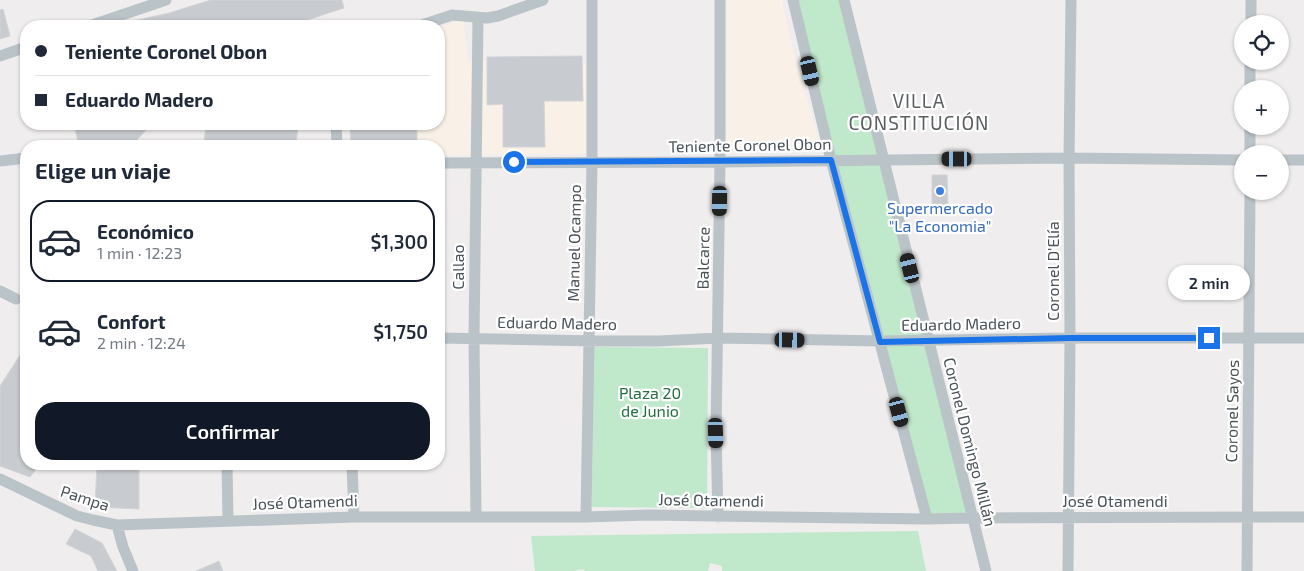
<!DOCTYPE html>
<html lang="es">
<meta charset="utf-8">
<style>
:root{--surface:#fff;--page:#f2f2f3;--text:#1f2937;--muted:#747a83;--line:#e0e1e3;--accent:#111827}
body{margin:0;font-family:"Exo 2",sans-serif;background:var(--page);color:var(--text);height:100vh;display:flex;flex-direction:column;font-size:19px;white-space:nowrap}
*{box-sizing:border-box;margin:0}
p{font-size:16px;color:var(--muted)}
.icon{flex:none;width:28px;height:28px;fill:none;stroke:currentColor;stroke-width:2;stroke-linecap:round;stroke-linejoin:round}
.map{position:relative;flex:1;overflow:hidden}
.drawer{position:absolute;left:20px;top:140px;width:425px;height:330px;display:flex;flex-direction:column;background:var(--surface);border-radius:20px;box-shadow:0 1px 4px #0004}
.drawer>*{flex:none}
.top-card{position:absolute;left:20px;top:20px;width:425px;height:110px;border-radius:20px;box-shadow:0 1px 4px #0004;display:grid;align-content:center;height:110px;padding:0 15px;background:var(--surface)}
.controls{position:absolute;left:1234px;top:15px;display:grid;gap:10px}
.controls a{display:grid;place-items:center;width:55px;height:55px;border-radius:50%;background:var(--surface);box-shadow:0 1px 4px #0004;font-size:25px}
.end{position:absolute;width:22px;height:22px;margin:-11px;border:6px solid #1a73e8;background:#fff;box-shadow:0 0 0 2px #fff}
.from{border-radius:50%}
.bubble{position:absolute;height:35px;border-radius:18px;background:var(--surface);box-shadow:0 1px 4px #0004;font-size:16px;font-weight:600;line-height:35px;text-align:center}
.car{position:absolute;width:15px;height:30px;margin:-15px -8px;border-radius:6px;box-shadow:0 0 4px 1px #0007;background:linear-gradient(#222 24%,#8ab4d8 0 40%,#222 0 76%,#8ab4d8 0 86%,#222 0)}
.top-card b{display:flex;align-items:center;gap:18px;height:48px;font-size:19px}
.top-card b+b{border-top:1px solid var(--line)}
.top-card i{width:12px;height:12px;background:var(--text)}
ul{padding:0;list-style:none}
li{display:flex;align-items:center;gap:15px;height:82px;margin:0 10px 8px;padding:0 5px;border:2px solid transparent;border-radius:20px}
li div{flex:1}
li b{display:block;font-size:19px}
li em{font-style:normal;font-weight:600}
li.current{border-color:var(--accent)}
li>.icon{width:45px;height:45px;stroke-width:1.5}
h2{padding:0 15px;font-size:22px;line-height:60px}
.primary-button{display:flex;gap:10px;margin-top:auto;padding:10px 15px}
.primary-button a{flex:1;height:58px;border-radius:20px;background:var(--accent);color:#fff;font-size:20px;font-weight:600;line-height:58px;text-align:center}
.map>svg:first-child{display:block}
</style>
<div class="map">
<svg width="1304" height="571" viewBox="0 0 1304 571">
<rect width="100%" height="100%" fill="#efeded"/>
<path fill="#f9f1e7" d="M727 0H782L792 45 821 149 726 153Z
M463 19 468 61 589 64 590 154 439 155V146H352L350 124H439V28Z"/>
<path fill="#c0e8ca" d="M793 0H844L973 518 927 519Z
M593 347 708 348 707 508 592 507Z
M918 531 926 571H722V566L710 563 708 571H585L583 569 573 571H535L531 536Z"/>
<path fill="#c8cbcf" stroke="#d2d4d8" d="M211 0H342L344 8 295 24V26H251L249 20 228 26H125V23L169 13Z
M3 9 10 36 0 39V10Z
M582 56 583 101H544L545 147H503V104L487 105V57Z
M74 124H152L131 146H79Z
M206 124H298L296 146H230L204 144Z
M350 124H417V146H351Z
M932 175H947L948 207H932Z
M26 346V464H40L30 477 0 466V386Z
M97 464H139V509L95 507Z
M75 529 102 543 117 571H98L91 556 66 544Z
M219 561 223 571H196Z"/>
<g fill="none" stroke-linecap="round" stroke-linejoin="round">
<path stroke="#bac3c8" stroke-width="11" d="M793 0 831 160 927 519
M844 0 986 571
M1251 24V0
M89 26 166 0
M419 26 452 15 487 18 498 16 543 0
M0 56 26 47
M1250 89V61
M336 124 337 146
M1250 154V126
M1280 160H1304
M0 161 26 158
M439 163 720 162 1069 158 1242 160
M0 291 16 299
M439 338 596 341H659L718 338 880 341 1070 338H1304
M227 464 228 521
M352 464 354 517
M0 479 77 516 93 520 117 525 354 517H586L648 515 927 519 973 518 1304 517
M476 517 474 338 478 17
M586 517 592 162V0
M718 517 716 433 720 162V0
M117 525 123 547 133 571
M1068 571 1070 338 1069 158 1071 0
M1247 571 1250 191"/>
</g>
<g fill="none" stroke-linecap="round" stroke-linejoin="round">
<path stroke="#1a73e8" stroke-width="6" d="M514 162 831 160 880 342 1070 338H1209"/>
</g>
<circle fill="#3f7fe0" stroke="#fff" stroke-width="2" cx="940" cy="191" r="5"/>
<g text-anchor="middle" stroke-width="4.5" stroke-linejoin="round" paint-order="stroke">
<g font-size="16" fill="#485258" stroke="#fff">
<text transform="translate(750 145) rotate(-1)" y="6">Teniente Coronel Obon</text>
<text transform="translate(574 243) rotate(-89)" y="6">Manuel Ocampo</text>
<text transform="translate(703 258) rotate(-89)" y="6">Balcarce</text>
<text transform="translate(458 267) rotate(-90)" y="6">Callao</text>
<text transform="translate(1053 271) rotate(-90)" y="6">Coronel D'Elía</text>
<text transform="translate(557 323) rotate(1)" y="6">Eduardo Madero</text>
<text transform="translate(961 324) rotate(-1)" y="6">Eduardo Madero</text>
<text transform="translate(1232 411) rotate(-89)" y="6">Coronel Sayos</text>
<text transform="translate(970 442) rotate(76)" y="6">Coronel Domingo Millán</text>
<text transform="translate(85 498) rotate(18)" y="6">Pampa</text>
<text transform="translate(711 500) rotate(1)" y="6">José Otamendi</text>
<text x="1115" y="507">José Otamendi</text>
<text transform="translate(305 502) rotate(-2)" y="6">José Otamendi</text>
</g>
<g font-size="16" fill="#366cbe" stroke="#fff">
<text x="940" y="214">Supermercado<tspan x="940" dy="18">"La Economia"</tspan></text>
</g>
<g font-size="16" fill="#22703d" stroke="#fff">
<text x="650" y="399">Plaza 20<tspan x="650" dy="18">de Junio</tspan></text>
</g>
<g font-size="19" letter-spacing="1" fill="#5a5e61" stroke="#fff">
<text x="919" y="108">VILLA<tspan x="919" dy="22">CONSTITUCIÓN</tspan></text>
</g>
</g>
</svg>
<div class="controls">
<a><svg class="icon" aria-label="locate" viewBox="0 0 24 24"><circle cx="12" cy="12" r="6"/><path d="M12 2v4M12 18v4M2 12h4M18 12h4"/></svg></a>
<a>+</a>
<a>−</a>
</div>
<i class="end from" style="left:514px;top:162px"></i>
<i class="end" style="left:1209px;top:338px"></i>
<div class="bubble" style="left:1168px;top:265px;width:82px">2 min</div>
<i class="car" style="left:810px;top:71px;rotate:167deg"></i>
<i class="car" style="left:957px;top:159px;rotate:270deg"></i>
<i class="car" style="left:720px;top:201px;rotate:181deg"></i>
<i class="car" style="left:910px;top:268px;rotate:346deg"></i>
<i class="car" style="left:790px;top:340px;rotate:91deg"></i>
<i class="car" style="left:899px;top:412px;rotate:165deg"></i>
<i class="car" style="left:716px;top:433px;rotate:178deg"></i>
<div class="top-card">
<b><i class="from"></i>Teniente Coronel Obon</b>
<b><i></i>Eduardo Madero</b>
</div>
<section class="drawer">
<h2>Elige un viaje</h2>
<ul>
<li class="current"><svg class="icon" aria-label="car" viewBox="0 0 24 24"><path d="M5 17H2v-5l4-1 3-4h7l3 4 3 1v5h-3M9 17h6M6 11h13"/><circle cx="7" cy="17" r="2"/><circle cx="17" cy="17" r="2"/></svg><div><b>Económico</b><p>1 min · 12:23</p></div><em>$1,300</em></li>
<li><svg class="icon" aria-label="car" viewBox="0 0 24 24"><path d="M5 17H2v-5l4-1 3-4h7l3 4 3 1v5h-3M9 17h6M6 11h13"/><circle cx="7" cy="17" r="2"/><circle cx="17" cy="17" r="2"/></svg><div><b>Confort</b><p>2 min · 12:24</p></div><em>$1,750</em></li>
</ul>
<div class="primary-button"><a>Confirmar</a></div>
</section>
</div>
